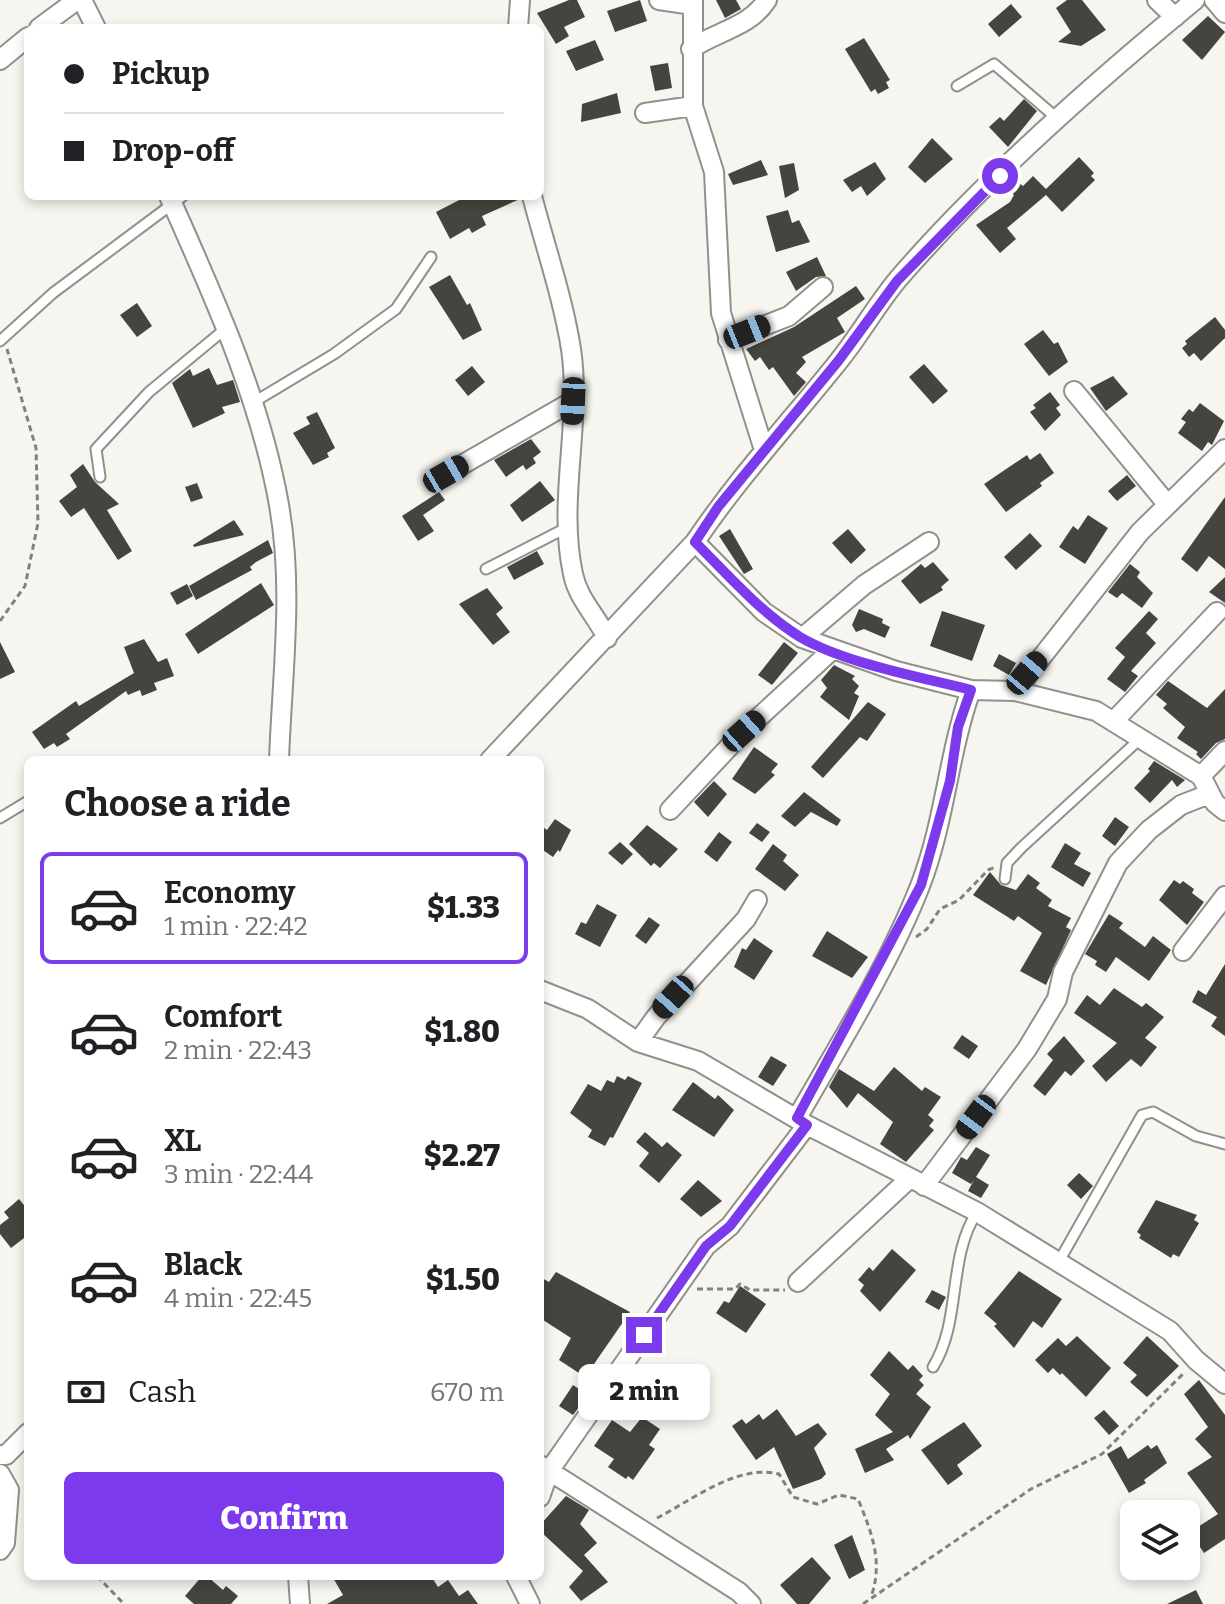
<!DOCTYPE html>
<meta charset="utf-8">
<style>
:root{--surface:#fff;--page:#f2f2f2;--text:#202124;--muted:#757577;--line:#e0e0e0;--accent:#7c3aed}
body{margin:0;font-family:Bitter,serif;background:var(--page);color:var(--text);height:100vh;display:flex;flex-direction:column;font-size:30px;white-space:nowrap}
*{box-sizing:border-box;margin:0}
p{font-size:26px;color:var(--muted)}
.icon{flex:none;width:44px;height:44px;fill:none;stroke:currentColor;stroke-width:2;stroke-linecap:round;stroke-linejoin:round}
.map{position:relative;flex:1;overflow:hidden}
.panel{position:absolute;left:24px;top:756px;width:520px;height:824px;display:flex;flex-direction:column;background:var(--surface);border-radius:12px;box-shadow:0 4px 12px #0003}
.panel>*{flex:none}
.hud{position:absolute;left:24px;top:24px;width:520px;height:176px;border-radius:12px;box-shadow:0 4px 12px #0003;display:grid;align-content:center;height:176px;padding:0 40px;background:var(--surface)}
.controls{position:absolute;left:1120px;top:1500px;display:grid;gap:16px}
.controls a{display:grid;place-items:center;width:80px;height:80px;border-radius:12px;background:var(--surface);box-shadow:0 4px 12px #0003;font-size:40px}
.end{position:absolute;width:36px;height:36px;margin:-18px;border:10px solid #7c3aed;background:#fff;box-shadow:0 0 0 4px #fff}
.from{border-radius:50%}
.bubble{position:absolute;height:56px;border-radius:12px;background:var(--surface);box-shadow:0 4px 12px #0003;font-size:26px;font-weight:800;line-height:56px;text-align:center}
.car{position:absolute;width:24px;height:48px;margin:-24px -12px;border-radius:10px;box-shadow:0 0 6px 2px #0007;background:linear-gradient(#222 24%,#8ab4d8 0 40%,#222 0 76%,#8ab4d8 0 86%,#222 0)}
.hud b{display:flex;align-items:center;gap:28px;height:76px;font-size:30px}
.hud b+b{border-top:2px solid var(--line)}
.hud i{width:20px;height:20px;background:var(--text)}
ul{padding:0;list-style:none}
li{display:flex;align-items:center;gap:24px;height:112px;margin:0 16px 12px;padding:0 24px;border:4px solid transparent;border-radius:12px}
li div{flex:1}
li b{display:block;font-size:30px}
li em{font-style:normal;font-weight:800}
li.active{border-color:var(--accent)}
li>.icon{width:72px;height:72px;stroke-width:1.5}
h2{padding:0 40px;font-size:36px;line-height:96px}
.pay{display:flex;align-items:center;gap:20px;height:88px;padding:0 40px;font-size:30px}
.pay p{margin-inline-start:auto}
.button{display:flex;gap:16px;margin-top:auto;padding:16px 40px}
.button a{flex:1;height:92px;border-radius:12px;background:var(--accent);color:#fff;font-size:32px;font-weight:800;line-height:92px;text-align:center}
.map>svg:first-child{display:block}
</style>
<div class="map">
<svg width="1225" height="1604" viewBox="0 0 1225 1604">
<rect width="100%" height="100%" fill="#f6f5ef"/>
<path fill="#45453f" d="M569 0H577L585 17 564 27 569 36 556 44 537 13Z
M640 0 647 21 615 32 607 11Z
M716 0H736L741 9 725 18Z
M1067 0H1082L1106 30 1081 46 1058 42 1071 32 1056 8Z
M1011 4 1022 17 999 37 988 24Z
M1208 16 1225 32 1202 60 1182 40Z
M864 38 890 80 886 82 889 88 878 94 875 89 871 92 845 49Z
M595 40 604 60 576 71 566 51Z
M668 63 672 88 655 91 650 66Z
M617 93 621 113 581 122 582 104Z
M1024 99 1037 111 1008 147 989 127 1000 117 1004 121Z
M932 138 953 159 925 183 908 167Z
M1079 157 1094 173 1091 176 1095 180 1062 212 1046 195 1007 228 1016 239 1000 253 976 225 1010 202 1014 195 1010 192 1019 183 1023 186 1033 176 1046 189Z
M761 160 768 175 733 185 728 174Z
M875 162 886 179 867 196 861 186 852 192 843 180Z
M794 163 799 190 785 198 779 166Z
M467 196H520V199L482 216 486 225 472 233 469 228 450 239 436 212Z
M788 210 792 223 799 220 810 242 776 252 766 216Z
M817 257 826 276 816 277 796 291 786 272Z
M450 275 467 305 470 303 482 330 463 340 429 287Z
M856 286 865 299 837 318 845 332 802 357 806 362 796 373 806 382 794 396 773 367 769 370 760 357 755 361 746 349 794 327Z
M137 303 152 326 137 337 120 315Z
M1215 317 1225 330V338L1201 361 1194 353 1189 357 1182 348 1187 344 1185 341Z
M1043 330 1054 344 1058 342 1068 362 1049 376 1024 344Z
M924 364 948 391 933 404 909 377Z
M472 366 485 382 468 396 455 380Z
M209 368 217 385 233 380 240 402 222 407 225 413 193 428 172 383 190 369 193 376Z
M1113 376 1128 394 1106 411 1090 388Z
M1050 392 1060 405 1056 408 1061 415 1045 431 1030 412 1036 408 1033 405Z
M1200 403 1224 421 1212 445 1208 442 1202 451 1178 433 1186 422 1181 419 1189 409 1193 412Z
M317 412 335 448 327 453 329 457 313 465 293 433 310 424 306 417Z
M531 439 541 452 533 458 536 463 526 470 523 465 506 477 494 460Z
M1040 453 1054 473 1040 483 1042 486 1006 512 984 484 1027 455 1030 460Z
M83 464 95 482 119 504 107 510 132 551 118 560 84 508 71 517 59 501 77 487 70 475Z
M1127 475 1136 486 1117 501 1108 491Z
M540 481 555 500 522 522 510 505Z
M197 483 203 498 191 502 185 487Z
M439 492 445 500 423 515 434 531 418 541 402 516Z
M1225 497V569L1209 556 1197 572 1181 559Z
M1088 515 1108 528 1085 564 1059 547 1073 526 1078 530Z
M234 520 244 535 194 547 193 545Z
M730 529 753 569 744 574 719 536Z
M848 529 866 550 851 564 832 543Z
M1030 533 1042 546 1016 570 1004 557Z
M268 540 273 553 256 562 250 567 252 570 196 600 189 586Z
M537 551 544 564 514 580 507 567Z
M933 562 949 580 941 587 943 590 920 604 901 581 921 564 925 568Z
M1130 564 1140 572 1137 577 1153 593 1142 608 1122 593 1117 598 1108 592Z
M1225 577V603L1209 592Z
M261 583 274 605 198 654 185 634Z
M187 584 193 596 177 605 170 593Z
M487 588 503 608 496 614 510 632 493 645 459 604Z
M859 609 883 619 882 623 890 627 885 638 864 629 856 632 852 625Z
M942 611 985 625 972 661 930 646Z
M1149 611 1158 619 1146 633 1156 643 1131 671 1138 676 1125 692 1107 679 1125 657 1115 648Z
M144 639 158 662 167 658 174 676 154 683 157 690 142 696 140 690 128 695 126 691 66 734 70 739 57 747 54 743 44 749 32 732 76 701 79 706 134 673 124 647Z
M0 642 15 672 0 679Z
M784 642 798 653 772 685 758 675Z
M999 654 1016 663 1009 675 993 666Z
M834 665 855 676 852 679 859 686 854 693 859 696 849 720 820 697 827 688 821 680Z
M1168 681 1207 708 1225 689V739L1216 743 1201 759 1196 754 1198 752 1177 738 1185 727 1163 708 1167 704 1156 695Z
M868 702 886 714 867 741 860 737 823 778 811 767Z
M754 747 778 764 771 772 775 775 755 794 732 779Z
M1154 761 1185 780 1177 787 1172 780 1150 803 1134 788 1150 771 1148 769Z
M714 781 727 794 708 817 694 802Z
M804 792 841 820 837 826 811 812 795 827 781 816Z
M1115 817 1129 827 1115 846 1102 836Z
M555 819 571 830 560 852 558 850 553 857 540 848V825L547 830Z
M757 823 770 832 762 842 749 833Z
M647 825 678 849 660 868 654 863 651 866 629 844Z
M719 832 732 842 717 862 704 852Z
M620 842 633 854 622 865 608 853Z
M1065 843 1081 853 1074 864 1091 873 1083 887 1051 867Z
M773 844 787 855 783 861 799 875 785 891 755 869Z
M990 872 1001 885 1016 890 1028 874 1040 883 1036 888 1052 900 1048 906 1071 918 1066 927 1071 930 1046 985 1020 971 1042 933 1018 916 1014 921 973 895Z
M1174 880 1180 884 1183 881 1194 889 1192 893 1204 902 1187 925 1159 900Z
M597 904 617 915 600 947 575 934 581 922 586 924Z
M1109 914 1123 923 1119 928 1145 947 1153 936 1171 950 1149 981 1116 957 1106 972 1095 965 1097 961 1085 954Z
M649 917 660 925 646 944 635 936Z
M827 931 868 957 852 978 812 956Z
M754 938 773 951 754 980 734 967 742 948 746 950Z
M1225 964V1036L1211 1026 1217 1017 1192 1002 1198 990 1206 995Z
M1114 988 1142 1007 1146 1003 1164 1017 1145 1038 1157 1047 1141 1067 1131 1059 1106 1082 1092 1066 1117 1043 1074 1013 1087 995 1100 1005Z
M962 1035 978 1046 969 1059 953 1048Z
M1064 1036 1085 1061 1071 1076 1065 1071 1045 1096 1033 1086 1053 1060 1047 1054Z
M771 1056 787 1065 773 1086 758 1077Z
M894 1067 922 1091 925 1087 941 1097 928 1115 934 1120 929 1126 934 1130 906 1162 880 1144 893 1122 858 1093 847 1108 829 1087 839 1069 874 1091Z
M617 1076 625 1080 628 1076 642 1083 613 1138 610 1137 605 1146 588 1137 592 1130 570 1113 588 1084 601 1091 607 1080 614 1083Z
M693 1082 715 1099 718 1095 734 1110 714 1137 672 1110Z
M645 1132 662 1147 667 1142 682 1155 659 1183 639 1166 649 1153 636 1142Z
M976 1147 990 1155 976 1177 989 1185 981 1198 968 1191 974 1180 971 1184 952 1173 961 1157 967 1160Z
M1079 1173 1093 1186 1081 1199 1067 1185Z
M698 1180 722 1201 701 1217 680 1199Z
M19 1199 28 1210V1235L11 1248 0 1234V1225L9 1218 4 1212Z
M1156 1200 1197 1215 1194 1220 1199 1223 1179 1257 1173 1254 1171 1258 1139 1238 1141 1235 1137 1232Z
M892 1249 916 1270 880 1312 860 1291 864 1285 858 1280 869 1267 873 1271Z
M1019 1271 1062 1299 1042 1328 1033 1321 1014 1348 994 1326 997 1324 984 1313Z
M556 1272 630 1312 585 1377 559 1360 571 1338 540 1318V1277L549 1282Z
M740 1286 766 1304 746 1333 716 1313 724 1301 729 1303Z
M932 1290 946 1297 939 1310 925 1302Z
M1077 1336 1111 1368 1086 1397 1062 1373 1060 1375 1053 1368 1048 1373 1035 1360 1058 1338 1066 1346Z
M1147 1336 1179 1366 1147 1397 1130 1382 1137 1375 1123 1363Z
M889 1351 908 1370 913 1365 923 1376 919 1380 924 1385 916 1394 931 1407 910 1439 908 1435 886 1449 894 1460 865 1473 855 1449 893 1432 875 1415 890 1394 870 1375Z
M1199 1380 1225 1415V1539L1204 1553 1190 1532 1218 1514 1187 1473 1212 1457 1195 1439 1208 1427 1184 1394Z
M573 1385 588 1395 573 1415 559 1406Z
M777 1409 796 1436 818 1423 827 1434 814 1448 826 1474 821 1479 793 1489 774 1447 756 1460 732 1426 742 1419 746 1424 759 1414 763 1420Z
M1104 1410 1119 1426 1109 1435 1094 1418Z
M642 1417 660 1429 649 1445 655 1449 633 1480 628 1476 626 1479 608 1467 614 1459 594 1446 612 1420 630 1432Z
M964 1422 982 1446 957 1465 963 1474 948 1485 921 1450Z
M1148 1445 1151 1449 1157 1445 1167 1463 1144 1480 1146 1483 1129 1493 1107 1454 1121 1446 1128 1459Z
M566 1496 589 1510 580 1524 597 1543 584 1555 608 1582 581 1601 569 1587 583 1571 540 1531V1525Z
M852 1535 865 1570 849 1579 834 1545Z
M812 1557 831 1578 809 1604H797L780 1585Z
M202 1576H207L223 1590 226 1586 238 1596 231 1604H194L185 1596Z
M332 1576H431L438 1587 448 1580 459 1596 468 1590 478 1604H327L343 1595Z
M1196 1590 1203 1604H1167Z"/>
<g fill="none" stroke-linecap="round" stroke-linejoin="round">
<defs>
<path id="lane" d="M957 86 994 64 1059 120
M0 341 53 293 183 196
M254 402 334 354 396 309 431 257
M100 477 96 449 149 392 224 330
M486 569 568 527
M0 818 28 801
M1005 879 1007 863 1021 848 1141 738
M1058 1263 1142 1115 1153 1112 1196 1136 1225 1144
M933 1367C962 1320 947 1258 977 1212"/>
<path id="street" d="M82 0 96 28
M659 0 693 5
M693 0V106L714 172 721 313 764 450
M1157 0 1175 17
M1214 0 1225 13
M39 28 77 0
M518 28 520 0
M691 49C716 31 749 28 767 0
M0 60 28 37
M645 113 693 106
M169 196C213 295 260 397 279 505 294 589 282 676 279 760
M532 196C545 246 563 298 571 349 582 423 557 500 573 574 578 599 596 615 607 638
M728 340 789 316 823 287
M1074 391 1167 504
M446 474 573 401
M695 542C738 478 790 422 838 362 860 335 877 304 899 278 984 180 1095 82 1195 0
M802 638 864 585 929 542
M1015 691 1140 532 1225 449
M1114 721 1217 612
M490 760 695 542 764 612 802 638 896 671 971 690 1015 691 1096 711 1201 776 1215 803 1225 811
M1201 776 1225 751
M670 810 744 731 832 650
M1183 951 1225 896
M540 990 588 1009 638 1042 698 1061 807 1125 977 1212 1170 1331 1196 1360 1225 1384
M638 1042 656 1017 746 919 757 900
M797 1118C839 1045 890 963 920 886 945 822 948 754 971 690
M924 1186 1027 1049 1057 999 1063 972 1118 863 1149 830 1181 805 1209 794
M798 1282 909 1179
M0 1455H6L28 1433
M540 1465 739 1592 751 1604
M0 1474 9 1490 5 1543 0 1550
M540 1497 549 1471 706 1246 730 1226 807 1125
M298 1576 300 1604
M516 1576 530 1604"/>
</defs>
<use href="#lane" stroke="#91908b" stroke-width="13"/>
<use href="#street" stroke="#91908b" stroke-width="22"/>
<path stroke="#82817e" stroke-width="3" stroke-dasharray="6 4" stroke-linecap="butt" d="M0 621 25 586 38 523 36 448 7 349
M916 937 927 929 940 909 959 900 988 870 996 867
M697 1289H735L740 1284 750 1290H785
M657 1518C694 1499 737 1464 779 1474L793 1497 817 1504 839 1495 858 1499C871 1531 883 1560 872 1594
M97 1576 124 1604
M863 1604 1031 1489 1102 1454 1185 1372"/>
<use href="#lane" stroke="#fff" stroke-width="9"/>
<use href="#street" stroke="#fff" stroke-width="18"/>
</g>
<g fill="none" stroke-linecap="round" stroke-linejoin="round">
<path stroke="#7c3aed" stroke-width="10" d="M644 1335 706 1246 730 1226 807 1125 797 1118 921 885 950 781 958 727 971 690C920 677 844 663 800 637 760 612 728 575 695 542L718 507 839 360 897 281 1000 176"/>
</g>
</svg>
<div class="controls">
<a><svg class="icon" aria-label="layers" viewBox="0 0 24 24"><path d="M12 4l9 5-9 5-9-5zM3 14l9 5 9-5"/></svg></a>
</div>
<i class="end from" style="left:1000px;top:176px"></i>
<i class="end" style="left:644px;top:1335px"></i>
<div class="bubble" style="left:578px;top:1364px;width:132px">2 min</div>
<i class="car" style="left:747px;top:332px;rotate:68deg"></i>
<i class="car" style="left:573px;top:401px;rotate:183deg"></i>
<i class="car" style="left:446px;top:474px;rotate:60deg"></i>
<i class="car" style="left:1027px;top:673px;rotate:41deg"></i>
<i class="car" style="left:744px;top:731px;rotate:48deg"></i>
<i class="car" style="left:673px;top:997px;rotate:222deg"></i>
<i class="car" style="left:976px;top:1117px;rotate:217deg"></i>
<div class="hud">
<b><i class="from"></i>Pickup</b>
<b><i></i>Drop-off</b>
</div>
<section class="panel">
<h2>Choose a ride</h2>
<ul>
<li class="active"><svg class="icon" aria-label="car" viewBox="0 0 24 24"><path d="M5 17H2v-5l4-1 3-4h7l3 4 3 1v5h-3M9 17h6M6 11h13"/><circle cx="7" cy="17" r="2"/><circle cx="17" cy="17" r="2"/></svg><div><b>Economy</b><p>1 min · 22:42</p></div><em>$1.33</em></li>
<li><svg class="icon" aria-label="car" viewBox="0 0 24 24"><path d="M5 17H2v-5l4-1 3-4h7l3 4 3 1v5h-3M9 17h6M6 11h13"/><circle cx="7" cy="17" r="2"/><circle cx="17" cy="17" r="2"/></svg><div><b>Comfort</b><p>2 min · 22:43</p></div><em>$1.80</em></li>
<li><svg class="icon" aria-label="car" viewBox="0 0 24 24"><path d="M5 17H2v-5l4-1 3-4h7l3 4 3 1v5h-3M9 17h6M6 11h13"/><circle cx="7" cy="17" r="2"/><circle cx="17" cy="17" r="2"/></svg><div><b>XL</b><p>3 min · 22:44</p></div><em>$2.27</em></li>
<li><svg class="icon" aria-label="car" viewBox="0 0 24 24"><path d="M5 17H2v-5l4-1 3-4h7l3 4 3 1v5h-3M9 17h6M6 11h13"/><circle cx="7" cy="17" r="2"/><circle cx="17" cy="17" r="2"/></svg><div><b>Black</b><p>4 min · 22:45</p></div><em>$1.50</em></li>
</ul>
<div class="pay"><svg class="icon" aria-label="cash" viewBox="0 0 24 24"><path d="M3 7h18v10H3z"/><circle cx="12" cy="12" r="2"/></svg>Cash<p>670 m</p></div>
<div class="button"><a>Confirm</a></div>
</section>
</div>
